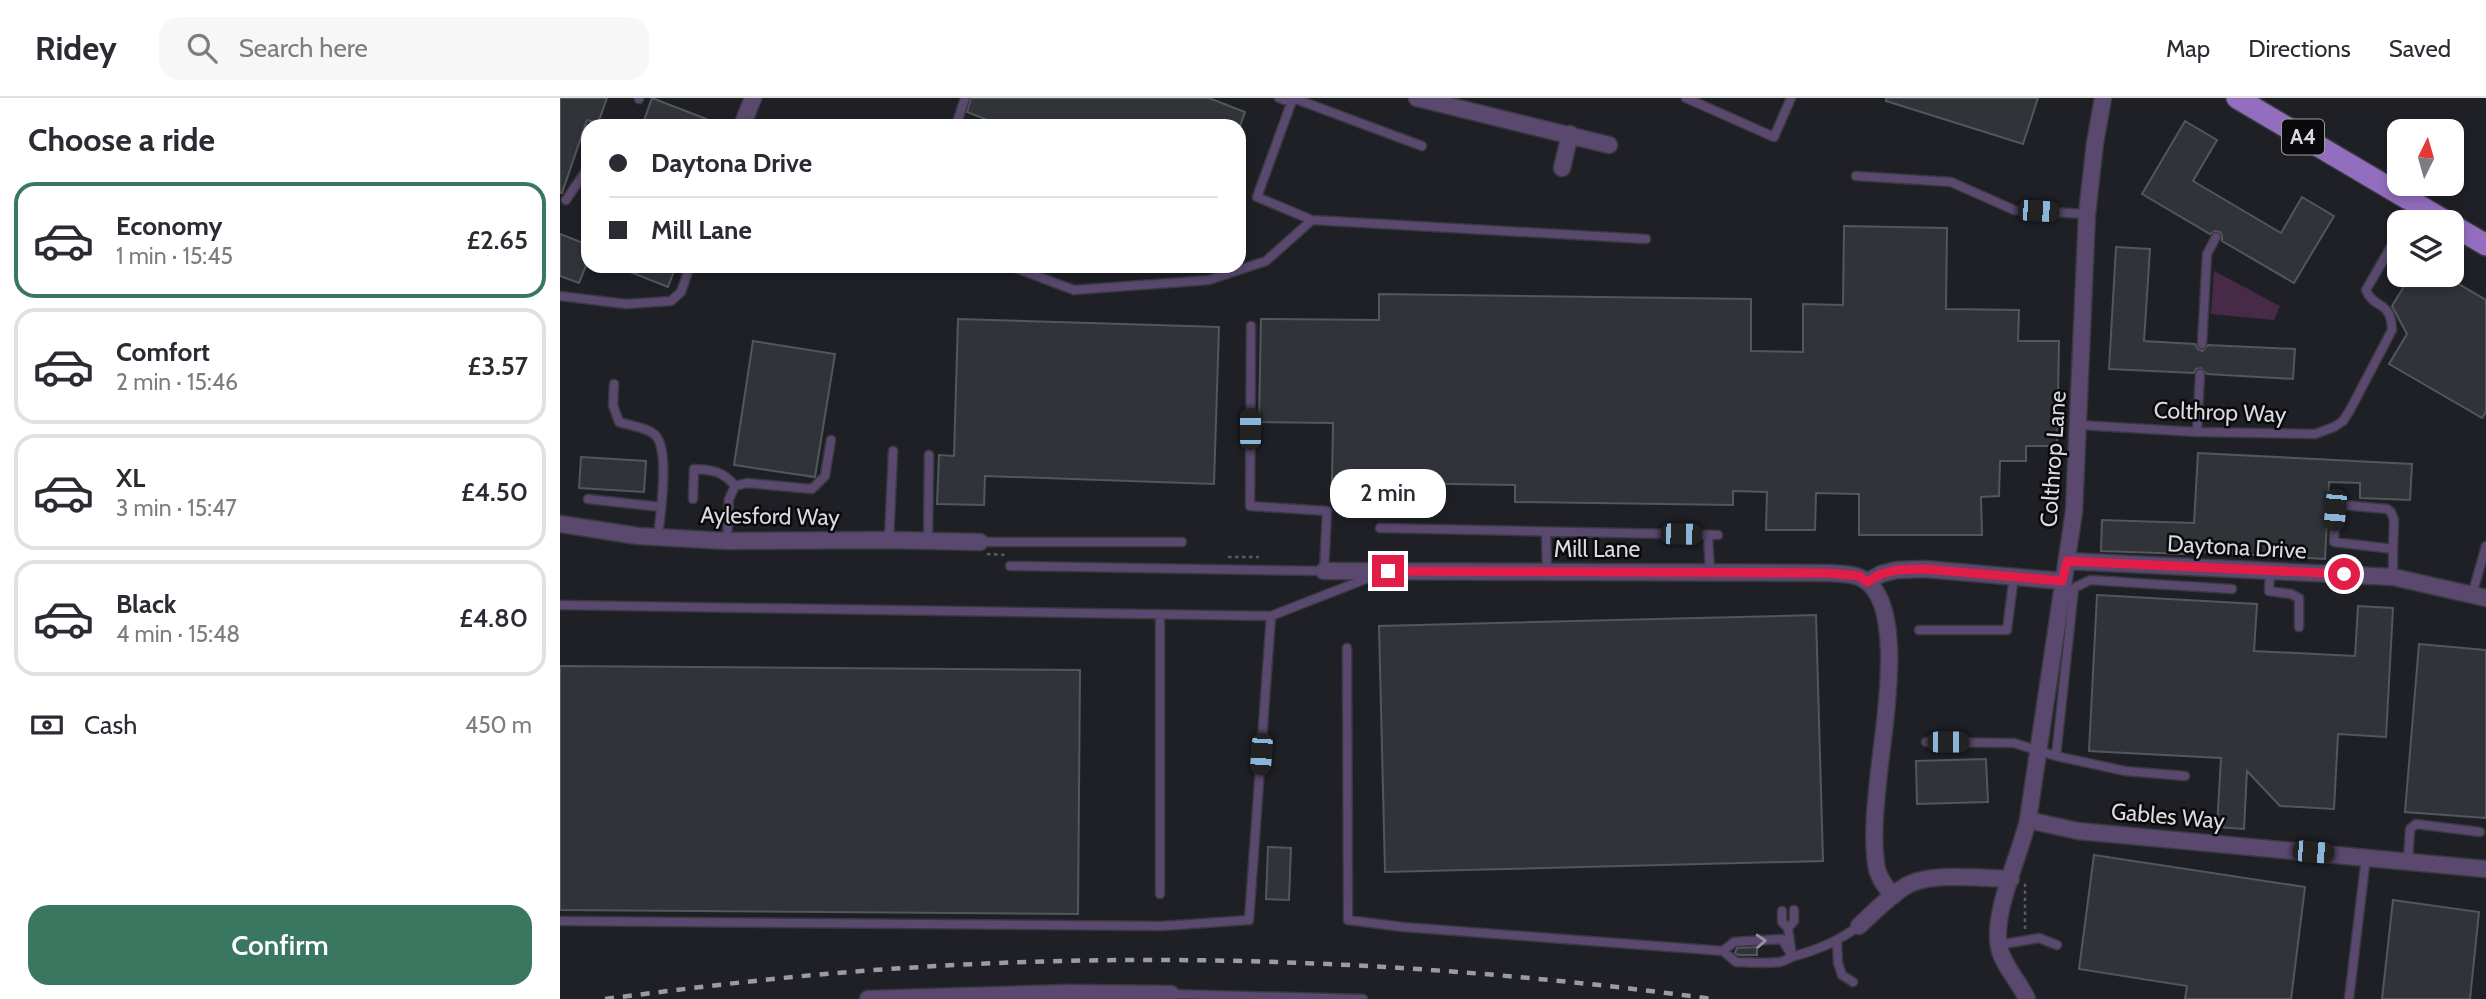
<!DOCTYPE html>
<meta charset="utf-8">
<style>
:root{--surface:#fff;--page:#f7f7f7;--text:#2b2b33;--muted:#7c7c81;--line:#e1e1e2;--accent:#3a7761}
body{margin:0;font-family:Cabin,sans-serif;background:var(--page);color:var(--text);height:100vh;display:flex;flex-direction:column;font-size:26px;white-space:nowrap}
*{box-sizing:border-box;margin:0}
p{font-size:23px;color:var(--muted)}
.icon{flex:none;width:38px;height:38px;fill:none;stroke:currentColor;stroke-width:2;stroke-linecap:round;stroke-linejoin:round}
.map{position:relative;flex:1;overflow:hidden}
.sheet{display:flex;flex-direction:column;background:var(--surface);width:560px}
.sheet>*{flex:none}
.guide{position:absolute;left:21px;top:21px;width:665px;height:154px;border-radius:21px;box-shadow:0 4px 10px #0003;display:grid;align-content:center;height:154px;padding:0 28px;background:var(--surface)}
.needle{width:46px;rotate:5deg}
.fabs{position:absolute;left:1827px;top:21px;display:grid;gap:14px}
.fabs a{display:grid;place-items:center;width:77px;height:77px;border-radius:14px;background:var(--surface);box-shadow:0 4px 10px #0003;font-size:35px}
.end{position:absolute;width:32px;height:32px;margin:-16px;border:9px solid #e11d48;background:#fff;box-shadow:0 0 0 4px #fff}
.from{border-radius:50%}
.bubble{position:absolute;height:49px;border-radius:21px;background:var(--surface);box-shadow:0 4px 10px #0003;font-size:23px;font-weight:600;line-height:49px;text-align:center}
.car{position:absolute;width:21px;height:42px;margin:-21px -10px;border-radius:9px;box-shadow:0 0 5px 2px #0007;background:linear-gradient(#222 24%,#8ab4d8 0 40%,#222 0 76%,#8ab4d8 0 86%,#222 0)}
.guide b{display:flex;align-items:center;gap:24px;height:66px;font-size:26px}
.guide b+b{border-top:2px solid var(--line)}
.guide i{width:18px;height:18px;background:var(--text)}
ul{padding:0;list-style:none}
li{display:flex;align-items:center;gap:21px;height:116px;margin:0 14px 10px;padding:0 14px;border:4px solid var(--line);border-radius:21px}
li div{flex:1}
li b{display:block;font-size:26px}
li em{font-style:normal;font-weight:600}
li.current{border-color:var(--accent)}
li>.icon{width:63px;height:63px;stroke-width:1.5}
h2{padding:0 28px;font-size:32px;line-height:84px}
.pay{display:flex;align-items:center;gap:18px;height:77px;padding:0 28px;font-size:26px}
.pay p{margin-inline-start:auto}
.action{display:flex;gap:14px;margin-top:auto;padding:14px 28px}
.action a{flex:1;height:80px;border-radius:21px;background:var(--accent);color:#fff;font-size:28px;font-weight:600;line-height:80px;text-align:center}
header{display:flex;align-items:center;gap:42px;box-sizing:border-box;height:98px;padding:0 35px;background:var(--surface);border-bottom:2px solid var(--line)}
header strong{font-size:33px}
nav{display:flex;gap:38px;margin-inline-start:auto;font-size:24px}
.search{width:490px;height:63px;background:var(--page);display:flex;align-items:center;gap:18px;box-sizing:border-box;padding:0 24px;border-radius:21px;color:var(--muted);font-size:26px}
main{display:flex;flex:1;min-height:0}
.map>svg:first-child{display:block}
</style>
<header>
<strong>Ridey</strong>
<div class="search"><svg class="icon" aria-label="search" viewBox="0 0 24 24"><circle cx="10" cy="10" r="6"/><path d="M15 15l6 6"/></svg>Search here</div>
<nav><a>Map</a><a>Directions</a><a>Saved</a></nav>
</header>
<main>
<section class="sheet">
<h2>Choose a ride</h2>
<ul>
<li class="current"><svg class="icon" aria-label="car" viewBox="0 0 24 24"><path d="M5 17H2v-5l4-1 3-4h7l3 4 3 1v5h-3M9 17h6M6 11h13"/><circle cx="7" cy="17" r="2"/><circle cx="17" cy="17" r="2"/></svg><div><b>Economy</b><p>1 min · 15:45</p></div><em>£2.65</em></li>
<li><svg class="icon" aria-label="car" viewBox="0 0 24 24"><path d="M5 17H2v-5l4-1 3-4h7l3 4 3 1v5h-3M9 17h6M6 11h13"/><circle cx="7" cy="17" r="2"/><circle cx="17" cy="17" r="2"/></svg><div><b>Comfort</b><p>2 min · 15:46</p></div><em>£3.57</em></li>
<li><svg class="icon" aria-label="car" viewBox="0 0 24 24"><path d="M5 17H2v-5l4-1 3-4h7l3 4 3 1v5h-3M9 17h6M6 11h13"/><circle cx="7" cy="17" r="2"/><circle cx="17" cy="17" r="2"/></svg><div><b>XL</b><p>3 min · 15:47</p></div><em>£4.50</em></li>
<li><svg class="icon" aria-label="car" viewBox="0 0 24 24"><path d="M5 17H2v-5l4-1 3-4h7l3 4 3 1v5h-3M9 17h6M6 11h13"/><circle cx="7" cy="17" r="2"/><circle cx="17" cy="17" r="2"/></svg><div><b>Black</b><p>4 min · 15:48</p></div><em>£4.80</em></li>
</ul>
<div class="pay"><svg class="icon" aria-label="cash" viewBox="0 0 24 24"><path d="M3 7h18v10H3z"/><circle cx="12" cy="12" r="2"/></svg>Cash<p>450 m</p></div>
<div class="action"><a>Confirm</a></div>
</section>
<div class="map">
<svg width="1926" height="901" viewBox="0 0 1926 901">
<rect width="100%" height="100%" fill="#1f2026"/>
<path fill="#472a47" d="M1654 173 1720 208 1714 222 1651 216Z"/>
<path fill="#303439" stroke="#52575d" stroke-width="2" d="M0 0H47L38 25 27 22 2 95H0Z
M92 0 162 27V28H82Z
M411 0H649L685 14 680 28H659L648 24 646 28H443L407 14Z
M1326 0H1478L1463 46 1326 3Z
M1625 23 1657 42 1633 83 1721 135 1742 99 1774 118 1734 185 1662 143V138L1660 134 1655 133 1650 136 1582 96Z
M1284 128 1387 130 1386 211 1459 212 1458 243H1499L1497 348H1466V363H1440L1439 398 1421 399 1422 437H1299V396L1256 395 1255 432H1206L1207 394 1173 393V407L955 404V387L772 384 773 325 699 324 701 221 819 222V196L1191 201V253L1243 254V206L1283 207Z
M0 136 28 147V163L19 185 0 178Z
M1556 149 1590 151 1584 243 1635 246 1638 251 1642 253 1648 247 1735 251 1733 281 1647 276 1641 270 1636 271 1634 275 1549 271Z
M55 168H116L108 189Z
M1851 177H1883L1926 202V314L1922 320 1829 266 1847 236 1832 208Z
M398 221 659 229 654 386 425 378 424 407 377 406 379 357 394 358Z
M193 243 275 256 255 379 174 367Z
M1638 355 1852 366 1850 402 1800 400V385L1769 384 1765 461 1627 453V456L1541 453 1542 422 1634 425Z
M21 359 86 363 84 394 19 390Z
M1537 497 1697 506 1694 553 1795 558 1798 508 1833 510 1826 639 1778 636 1774 711 1720 708 1687 673 1684 731 1657 729 1661 660 1529 653Z
M1256 517 1263 763 825 774 819 528Z
M1859 546 1926 552V720L1845 714Z
M0 568 520 572 518 816 0 812Z
M1426 661 1428 704 1357 706 1356 663Z
M708 749 731 750 729 802 706 801Z
M1534 757 1745 789 1731 901H1625L1627 888 1519 871Z
M1833 802 1919 814 1910 901H1822Z
M1197 849V857H1178L1175 855 1177 850Z"/>
<g fill="none" stroke-linecap="round" stroke-linejoin="round">
<defs>
<path id="service" d="M733 0 862 48
M1126 0 1214 39 1231 0
M79 1V0
M396 28 405 0
M1296 78 1391 84 1454 112 1527 116
M6 102 28 70
M752 122 1086 141
M450 168 514 192 649 182 706 163 752 122 697 99 733 0 724 2 719 0
M0 198 66 206 111 203 121 194 130 168
M1642 246 1647 156 1656 139
M54 286 53 307 59 324C70 328 88 329 96 338 110 355 100 417 98 439
M1520 327 1637 334 1755 336 1774 329 1783 323 1790 312 1832 232C1831 201 1814 212 1806 192L1832 147
M1637 334 1640 276
M28 401 101 409
M133 401 134 371C153 372 163 373 175 388
M820 430 1158 437
M986 434 987 474
M1148 437 1150 475
M329 442 333 353
M167 443 169 401 175 388 187 385 252 391 265 378 271 342
M368 443 369 357
M420 444H622
M450 468 764 473 767 413 690 408 691 228
M1710 473 1709 493 1731 496 1739 500V529
M1833 479V451L1774 444 1775 412 1784 407 1827 411 1831 414 1834 422 1833 451
M1912 497 1926 448
M0 507 711 518
M1359 532H1447L1454 477
M787 550 788 822 843 829 1163 853 1176 864C1190 864 1206 866 1220 864 1226 863 1230 859 1235 858 1260 851 1278 843 1299 828
M1366 644 1454 645 1496 658 1565 673 1625 678
M1496 658 1514 490 1530 482 1672 491
M1848 763 1850 731 1856 726 1920 734
M600 796V517
M1222 813V824L1228 830 1231 852
M0 823 602 828 689 822 711 518 816 477
M1228 830 1234 823V812
M1277 844 1278 865 1282 877 1293 884
M1438 847 1479 840 1497 847
M1163 853 1174 844 1222 841 1232 858
M611 896 803 901
M1789 901 1806 759"/>
<path id="minor" d="M857 0 1049 47
M182 28 193 0
M1002 70 1010 36
M0 426 78 438 167 443 329 442 420 444
M1507 463 1833 479 1926 500
M764 473 1269 475C1279 476 1292 475 1301 480 1348 502 1323 633 1319 674 1316 702 1312 738 1316 765 1317 778 1325 788 1333 798
M1307 484 1321 476 1337 472 1365 471 1502 483
M1468 722 1514 413 1527 116 1535 45 1543 0
M1299 828C1314 814 1329 798 1346 788 1370 774 1422 780 1451 781
M308 901 508 895 611 896
M1467 901C1459 883 1443 868 1439 849 1432 815 1460 757 1468 722L1518 733 1926 771"/>
<path id="primary" d="M1677 0 1887 124
M1892 127 1926 147"/>
</defs>
<use href="#service" stroke="#393a40" stroke-width="11"/>
<use href="#minor" stroke="#393a40" stroke-width="19"/>
<use href="#primary" stroke="#393a40" stroke-width="24"/>
<path stroke="#5a5b60" stroke-width="2.5" stroke-dasharray="3.5 3.5" stroke-linecap="butt" d="M427 456 447 457
M668 459H699
M1465 831V785"/>
<use href="#service" stroke="#5a486f" stroke-width="8"/>
<use href="#minor" stroke="#5a486f" stroke-width="16"/>
<use href="#primary" stroke="#936ebf" stroke-width="21"/>
<path stroke="#9b9ba0" stroke-width="4.5" stroke-dasharray="9 9" stroke-linecap="butt" d="M45 901C145 888 245 876 345 870 614 852 886 865 1153 901"/>
</g>
<defs><path id="oneway-chevron" d="M-2-3.5L2.5 0L-2 3.5" fill="none" stroke-width="1.6" stroke-linecap="round" stroke-linejoin="round" transform="scale(1.75)"/></defs>
<use stroke="#9a90a6" href="#oneway-chevron" transform="translate(1201 843) rotate(-3)"/>
<g fill="none" stroke-linecap="round" stroke-linejoin="round">
<path stroke="#e11d48" stroke-width="9" d="M828 473 1269 475 1299 478 1307 484 1321 476 1337 472 1365 471 1502 483 1507 463 1784 476"/>
</g>
<g text-anchor="middle" stroke-width="5" stroke-linejoin="round" paint-order="stroke">
<rect fill="#0a0a0d" stroke="#9b9b9f" stroke-width="2" x="1722" y="21.5" width="42" height="35" rx="5"/>
<g font-size="21" font-weight="bold" fill="#d9d9de">
<text x="1743" y="46">A4</text>
</g>
<g font-size="23" fill="#d9d9de" stroke="#0a0a0d">
<text transform="translate(1660 314) rotate(2)" y="8">Colthrop Way</text>
<text transform="translate(1493 361) rotate(-86)" y="8">Colthrop Lane</text>
<text transform="translate(210 418) rotate(1)" y="8">Aylesford Way</text>
<text transform="translate(1677 449) rotate(3)" y="8">Daytona Drive</text>
<text x="1037" y="459">Mill Lane</text>
<text transform="translate(1608 718) rotate(5)" y="8">Gables Way</text>
</g>
</g>
</svg>
<div class="fabs">
<a><svg class="needle" viewBox="-14 -14 28 28"><path d="M0-13l5 13h-10z" fill="#e53935"/><path d="M0 13l5-13h-10z" fill="#7c7c81"/></svg></a>
<a><svg class="icon" aria-label="layers" viewBox="0 0 24 24"><path d="M12 4l9 5-9 5-9-5zM3 14l9 5 9-5"/></svg></a>
</div>
<i class="end from" style="left:1784px;top:476px"></i>
<i class="end" style="left:828px;top:473px"></i>
<div class="bubble" style="left:770px;top:371px;width:116px">2 min</div>
<i class="car" style="left:1478px;top:113px;rotate:93deg"></i>
<i class="car" style="left:690px;top:331px;rotate:0deg"></i>
<i class="car" style="left:1775px;top:412px;rotate:185deg"></i>
<i class="car" style="left:1121px;top:436px;rotate:91deg"></i>
<i class="car" style="left:1388px;top:644px;rotate:90deg"></i>
<i class="car" style="left:701px;top:656px;rotate:184deg"></i>
<i class="car" style="left:1753px;top:754px;rotate:95deg"></i>
<div class="guide">
<b><i class="from"></i>Daytona Drive</b>
<b><i></i>Mill Lane</b>
</div>
</div>
</main>
